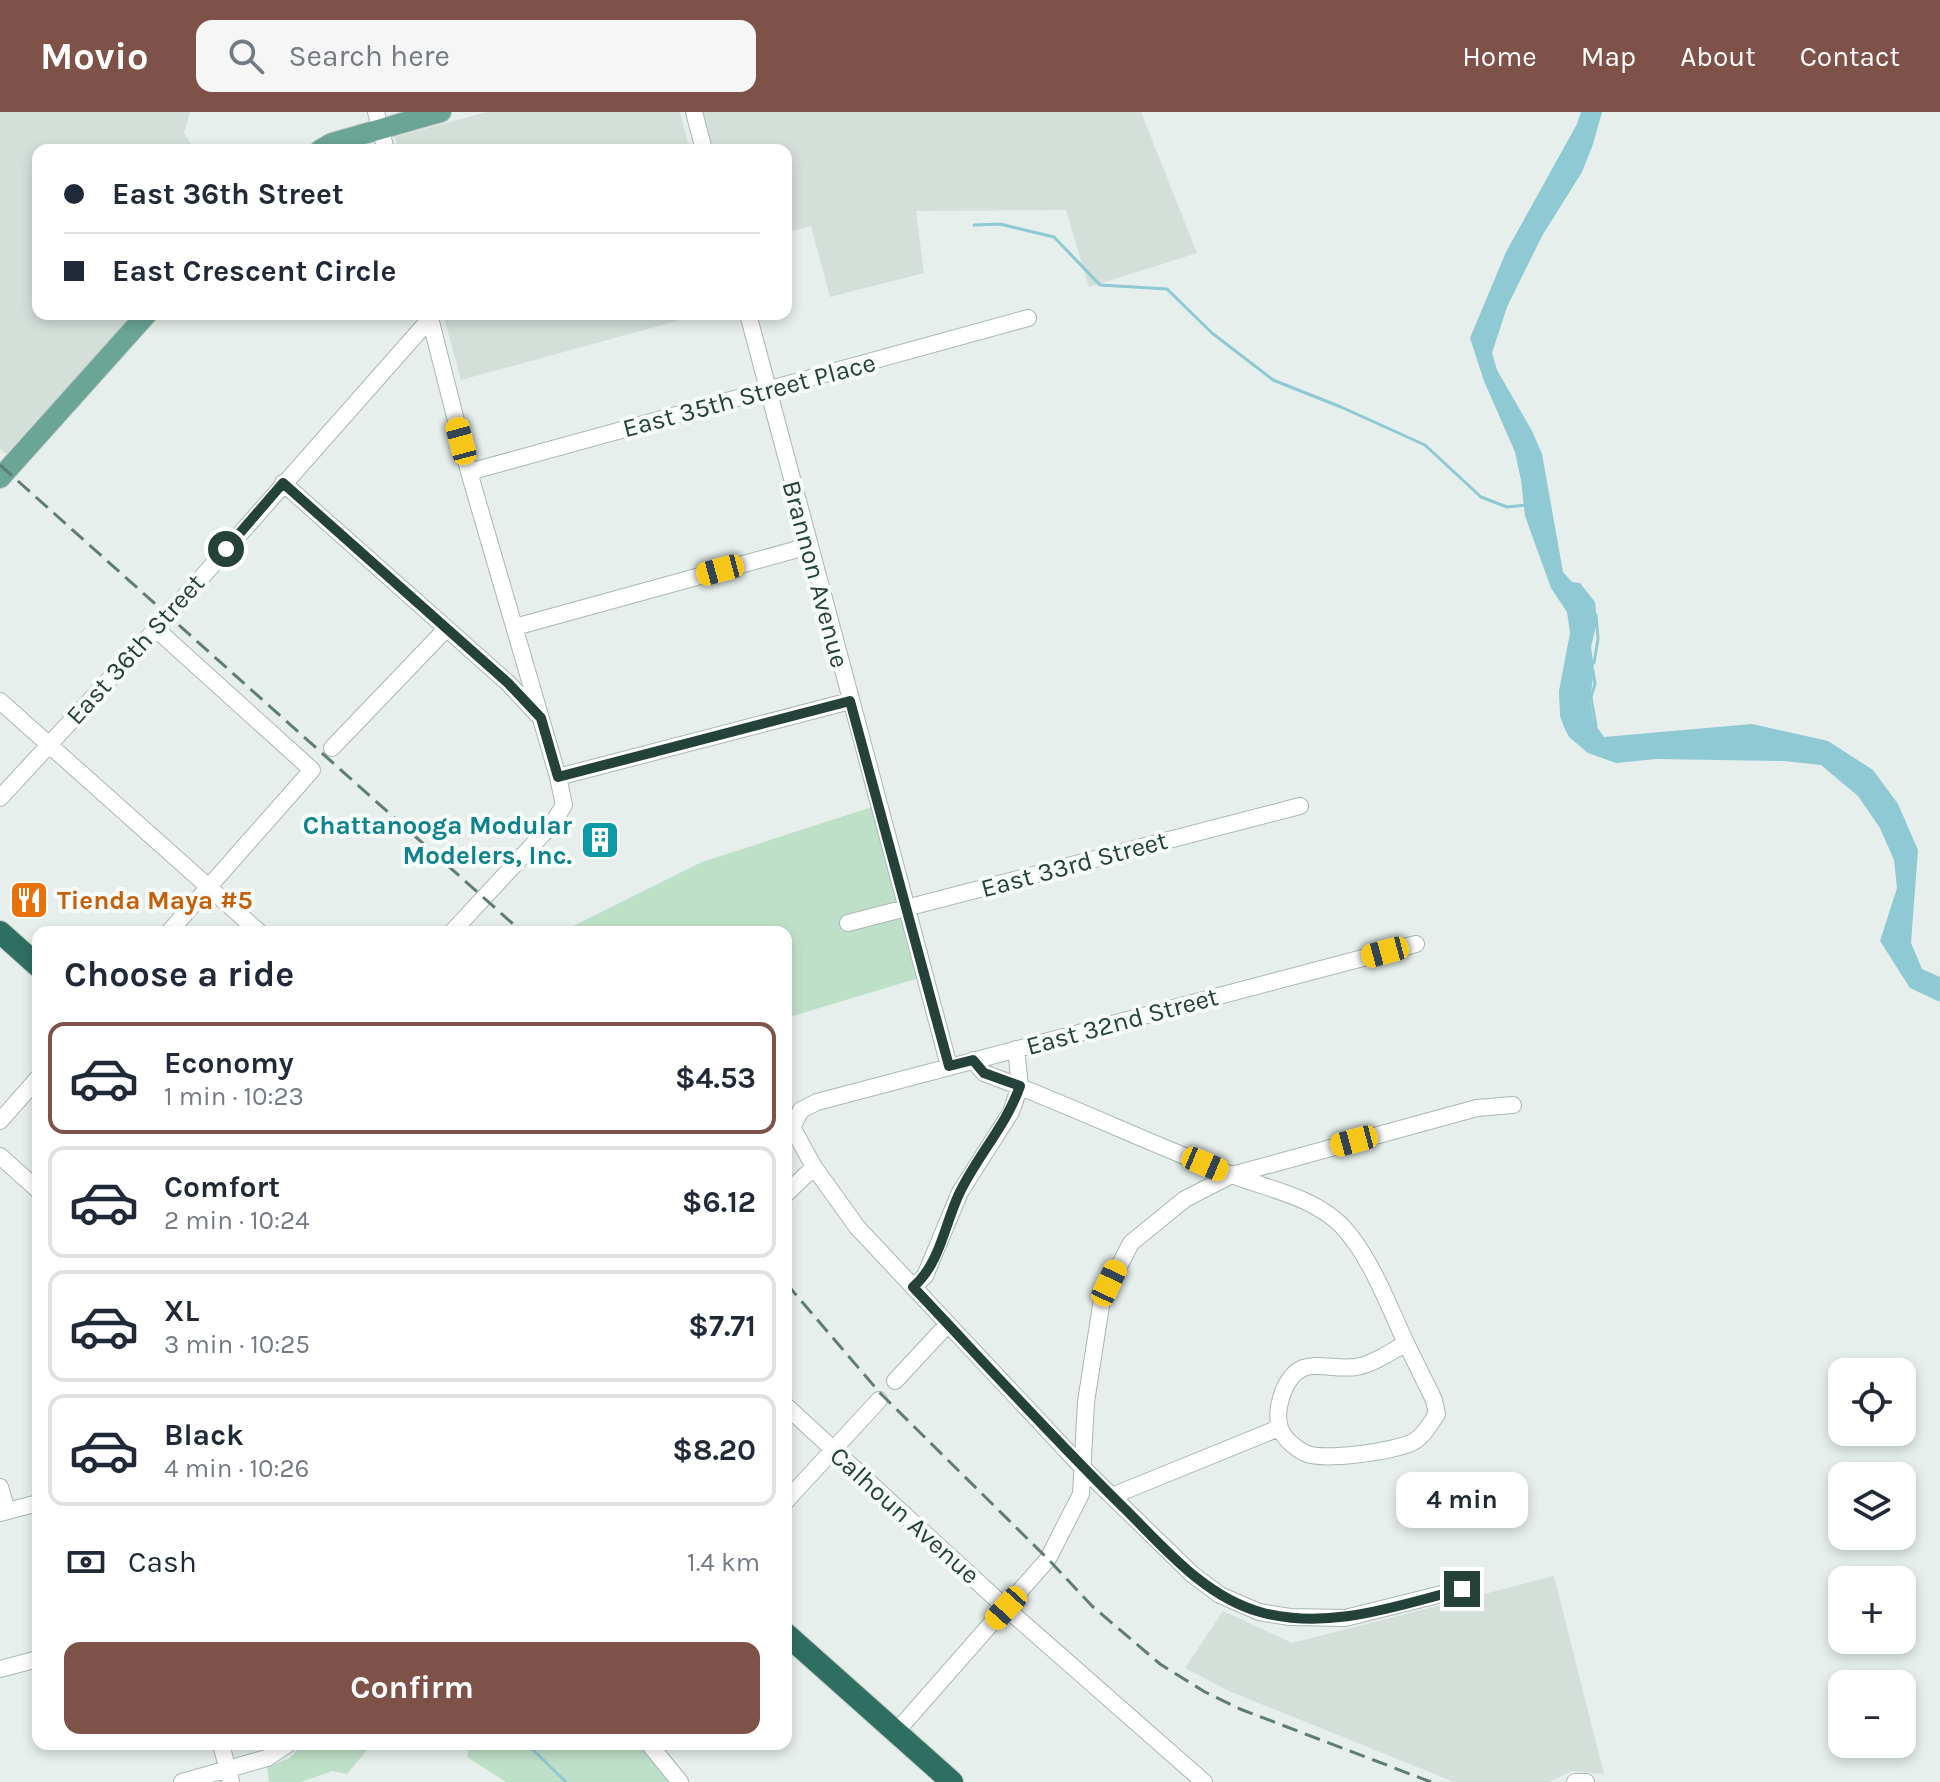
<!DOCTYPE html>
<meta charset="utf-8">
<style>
:root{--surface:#fff;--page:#f6f6f7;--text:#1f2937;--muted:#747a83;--line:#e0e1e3;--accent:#7f5249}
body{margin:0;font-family:Karla,sans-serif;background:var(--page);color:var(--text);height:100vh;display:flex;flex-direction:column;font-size:30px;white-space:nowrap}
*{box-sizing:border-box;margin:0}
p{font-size:26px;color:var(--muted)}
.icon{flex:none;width:44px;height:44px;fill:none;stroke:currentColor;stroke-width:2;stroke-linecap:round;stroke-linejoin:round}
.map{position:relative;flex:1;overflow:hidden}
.side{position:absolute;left:32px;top:814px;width:760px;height:824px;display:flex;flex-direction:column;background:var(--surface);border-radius:16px;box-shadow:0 4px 12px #0003}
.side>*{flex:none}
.guide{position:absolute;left:32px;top:32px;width:760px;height:176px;border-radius:16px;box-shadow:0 4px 12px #0003;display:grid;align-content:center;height:176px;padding:0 32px;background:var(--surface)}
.fabs{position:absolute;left:1828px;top:1246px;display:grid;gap:16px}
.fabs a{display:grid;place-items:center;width:88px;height:88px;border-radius:16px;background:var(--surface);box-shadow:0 4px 12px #0003;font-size:40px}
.end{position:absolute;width:36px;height:36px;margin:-18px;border:10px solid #24423a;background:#fff;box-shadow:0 0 0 4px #fff}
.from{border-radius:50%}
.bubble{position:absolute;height:56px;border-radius:16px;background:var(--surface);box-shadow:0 4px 12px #0003;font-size:26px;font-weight:700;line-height:56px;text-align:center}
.car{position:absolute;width:24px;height:48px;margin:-24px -12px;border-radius:10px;box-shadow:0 0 6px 2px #0007;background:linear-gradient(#f5c518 24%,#345 0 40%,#f5c518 0 76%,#345 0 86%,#f5c518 0)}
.guide b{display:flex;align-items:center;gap:28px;height:76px;font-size:30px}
.guide b+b{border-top:2px solid var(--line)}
.guide i{width:20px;height:20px;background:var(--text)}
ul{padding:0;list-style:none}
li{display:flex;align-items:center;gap:24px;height:112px;margin:0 16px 12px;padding:0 16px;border:4px solid var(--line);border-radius:16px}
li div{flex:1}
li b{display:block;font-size:30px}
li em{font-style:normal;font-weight:700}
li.on{border-color:var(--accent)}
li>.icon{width:72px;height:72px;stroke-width:1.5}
h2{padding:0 32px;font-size:36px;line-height:96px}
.pay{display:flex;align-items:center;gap:20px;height:88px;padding:0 32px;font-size:30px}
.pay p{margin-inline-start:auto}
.action{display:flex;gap:16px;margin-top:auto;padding:16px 32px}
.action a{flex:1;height:92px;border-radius:16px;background:var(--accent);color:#fff;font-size:32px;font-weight:700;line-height:92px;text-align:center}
header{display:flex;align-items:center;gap:48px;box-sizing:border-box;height:112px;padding:0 40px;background:var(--accent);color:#fff}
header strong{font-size:38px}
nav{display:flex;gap:44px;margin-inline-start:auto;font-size:28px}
.search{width:560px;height:72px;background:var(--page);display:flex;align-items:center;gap:20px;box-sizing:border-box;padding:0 28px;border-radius:16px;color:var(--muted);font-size:30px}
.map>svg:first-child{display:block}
</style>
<header>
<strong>Movio</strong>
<div class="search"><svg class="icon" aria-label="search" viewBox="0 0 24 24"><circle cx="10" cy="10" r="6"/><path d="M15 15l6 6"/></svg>Search here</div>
<nav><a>Home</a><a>Map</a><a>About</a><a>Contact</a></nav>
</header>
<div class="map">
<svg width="1940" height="1670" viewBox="0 0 1940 1670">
<rect width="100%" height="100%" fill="#e6efeb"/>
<path fill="#d4dfda" d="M0 0H190L184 21 195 38H38V202H134L6 342 0 337Z
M487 0H680L690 38H399L395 25Z
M703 0H1141L1197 141 1089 175 1066 98 916 99 924 161 830 185 811 114 786 121V38H713Z
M443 202H702L461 268Z
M1554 1464 1604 1662 1572 1659 1549 1670H1454L1229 1579 1185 1556 1223 1499 1292 1531Z"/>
<path fill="#bfe0c8" d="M872 695 919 866 786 906V820H561L702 750Z
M302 1632H372L347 1662 332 1659 301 1670H269L267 1655 290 1646Z
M470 1632H641L671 1670H506L467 1645Z"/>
<path fill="#8ec9d4" d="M1581 0H1602L1593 32 1582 60 1542 124 1507 195 1492 241 1497 258 1532 319 1542 342 1563 460 1572 470 1580 471 1595 490 1597 509 1591 535 1594 557 1590 589 1594 611 1604 625 1752 612 1828 629 1873 658 1898 692 1918 738 1911 831 1922 857 1940 865V890L1910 876 1880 829 1897 776 1894 748 1880 716 1858 684 1821 653 1784 649 1656 647 1616 651 1588 641 1569 625 1564 615 1560 604 1559 579 1570 521 1567 500 1551 476 1525 404 1521 368 1515 340 1484 269 1470 226 1506 140 1577 12Z"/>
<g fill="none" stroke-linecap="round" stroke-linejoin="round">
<path stroke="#8ec9d4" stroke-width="3" d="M974 113 1000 112 1054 125 1100 173 1167 177 1212 221 1273 268 1341 295 1425 333 1481 385 1507 395 1527 393
M1594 551 1598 527 1596 503
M1593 559 1595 572 1591 585 1596 614
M527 1632 566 1670"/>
<defs>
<path id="minor" d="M376 0 386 38
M694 0 704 38
M429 202 469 360 558 665 564 693 553 711 452 820
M748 202 949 954
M469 360 1028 206
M283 371 508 571 537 602
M515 515 809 434
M156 517 312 658 169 820
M0 589 259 820
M332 636 446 517
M558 665 850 589
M0 686 156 517 429 208
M848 811 1300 694
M973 948 984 961C1068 992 1148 1031 1232 1063 1268 1077 1314 1085 1342 1114 1371 1145 1388 1193 1406 1231
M786 1004 814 1055 857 1115 1083 1356 1193 1463 1220 1483 1259 1500 1290 1505 1345 1506 1462 1477
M0 1009 38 966
M793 1014 801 998 817 990 1416 832
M0 1044 38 1078
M786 1082 814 1055
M913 1175 925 1164 960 1080 1011 1000 1020 974 1016 937
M1406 1231 1434 1288 1437 1302C1430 1312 1424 1324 1413 1330 1395 1339 1322 1350 1305 1341 1295 1336 1283 1326 1280 1316 1276 1304 1279 1291 1283 1280 1299 1240 1324 1259 1356 1255 1373 1252 1391 1240 1406 1231Z
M895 1269 948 1212
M786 1294 1006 1496 1204 1670
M0 1375 7 1399
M1112 1384 1279 1316
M786 1389 879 1288
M0 1401 38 1391
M0 1557 38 1547
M896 1620 1048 1447 1081 1382 1086 1290 1102 1187 1131 1131 1185 1087 1232 1063 1477 996 1513 993
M221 1632 231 1670
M649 1632 680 1670
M182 1670 267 1646 288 1632
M1575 1670H1586"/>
<path id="major" d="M320 38 332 31 441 0
M0 366 147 202"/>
<path id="highway" d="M0 820 38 854
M786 1522 952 1670"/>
</defs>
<use href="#minor" stroke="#a8b8b2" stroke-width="18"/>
<use href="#major" stroke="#c2cac8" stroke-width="22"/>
<use href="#highway" stroke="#c2cac8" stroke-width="24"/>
<use href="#minor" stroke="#fff" stroke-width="16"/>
<use href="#major" stroke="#6aa596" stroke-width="20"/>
<use href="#highway" stroke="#2f6f62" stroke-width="22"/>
<path stroke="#5f7d75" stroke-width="3" stroke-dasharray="16 8" stroke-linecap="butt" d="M0 353 522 820
M786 1171 880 1281 1048 1447 1092 1494 1160 1552 1205 1580 1240 1597 1431 1670"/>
</g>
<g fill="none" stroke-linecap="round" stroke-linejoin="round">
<path stroke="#24423a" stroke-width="10" d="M226 437 283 371 508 571 541 606 558 665 850 589 949 954 973 948 984 961 1020 974C1006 1014 977 1044 959 1082 944 1114 940 1152 913 1175 982 1248 1050 1323 1122 1394 1163 1434 1203 1484 1260 1500 1328 1519 1396 1494 1462 1477"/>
</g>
<defs>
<symbol id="building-square" viewBox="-11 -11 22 22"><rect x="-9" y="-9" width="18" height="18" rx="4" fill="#0f9aa8" stroke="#f7fbf9"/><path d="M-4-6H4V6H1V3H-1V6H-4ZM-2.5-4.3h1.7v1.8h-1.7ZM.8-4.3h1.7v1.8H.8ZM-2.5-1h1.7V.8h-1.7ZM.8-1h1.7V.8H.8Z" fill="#fff"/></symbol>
<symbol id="restaurant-square" viewBox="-11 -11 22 22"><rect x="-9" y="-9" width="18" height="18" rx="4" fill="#e8710a" stroke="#f7fbf9"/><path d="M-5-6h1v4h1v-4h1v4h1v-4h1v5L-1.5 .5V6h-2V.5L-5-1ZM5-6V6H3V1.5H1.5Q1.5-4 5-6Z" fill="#fff"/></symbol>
</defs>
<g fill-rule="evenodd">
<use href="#building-square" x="578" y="706" width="44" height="44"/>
<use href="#restaurant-square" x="7" y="766" width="44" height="44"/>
</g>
<g text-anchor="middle" stroke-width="8" stroke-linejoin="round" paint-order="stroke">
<g font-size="26" fill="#24423a" stroke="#f7fbf9">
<text transform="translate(749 283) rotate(-15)" y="9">East 35th Street Place</text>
<text transform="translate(816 462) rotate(75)" y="9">Brannon Avenue</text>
<text transform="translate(135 537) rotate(-48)" y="9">East 36th Street</text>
<text transform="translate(1074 752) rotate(-15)" y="9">East 33rd Street</text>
<text transform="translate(1122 909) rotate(-15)" y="9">East 32nd Street</text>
<text transform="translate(905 1403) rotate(42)" y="9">Calhoun Avenue</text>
</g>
<g font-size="26" font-weight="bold" fill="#0d838f" stroke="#f7fbf9" text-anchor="end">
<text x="572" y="722">Chattanooga Modular<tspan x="572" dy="30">Modelers, Inc.</tspan></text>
</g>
<g font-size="26" font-weight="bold" fill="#c56008" stroke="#f7fbf9" text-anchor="start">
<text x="57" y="797">Tienda Maya #5</text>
</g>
</g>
</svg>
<div class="fabs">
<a><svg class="icon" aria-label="locate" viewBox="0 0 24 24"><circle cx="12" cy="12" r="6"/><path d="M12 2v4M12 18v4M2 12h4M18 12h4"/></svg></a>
<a><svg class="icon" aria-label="layers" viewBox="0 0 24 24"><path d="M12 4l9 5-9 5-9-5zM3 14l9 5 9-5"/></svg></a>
<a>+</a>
<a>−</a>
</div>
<i class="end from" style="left:226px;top:437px"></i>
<i class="end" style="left:1462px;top:1477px"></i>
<div class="bubble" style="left:1396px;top:1360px;width:132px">4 min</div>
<i class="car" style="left:461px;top:329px;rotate:345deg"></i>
<i class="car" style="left:720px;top:458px;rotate:255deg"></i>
<i class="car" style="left:1385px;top:840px;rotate:255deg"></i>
<i class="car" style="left:1354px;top:1029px;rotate:255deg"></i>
<i class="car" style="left:1205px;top:1052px;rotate:113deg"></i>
<i class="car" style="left:1109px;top:1171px;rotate:25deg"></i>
<i class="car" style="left:1006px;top:1496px;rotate:222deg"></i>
<div class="guide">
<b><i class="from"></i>East 36th Street</b>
<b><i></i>East Crescent Circle</b>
</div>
<section class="side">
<h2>Choose a ride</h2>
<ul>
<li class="on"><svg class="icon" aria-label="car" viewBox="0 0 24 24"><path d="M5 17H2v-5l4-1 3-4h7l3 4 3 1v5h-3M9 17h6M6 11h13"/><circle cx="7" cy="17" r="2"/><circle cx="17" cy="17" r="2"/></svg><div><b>Economy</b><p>1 min · 10:23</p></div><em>$4.53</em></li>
<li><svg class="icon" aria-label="car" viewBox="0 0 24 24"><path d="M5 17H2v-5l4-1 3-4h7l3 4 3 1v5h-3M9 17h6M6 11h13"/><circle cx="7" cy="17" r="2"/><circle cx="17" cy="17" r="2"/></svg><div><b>Comfort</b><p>2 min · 10:24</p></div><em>$6.12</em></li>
<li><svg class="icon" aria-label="car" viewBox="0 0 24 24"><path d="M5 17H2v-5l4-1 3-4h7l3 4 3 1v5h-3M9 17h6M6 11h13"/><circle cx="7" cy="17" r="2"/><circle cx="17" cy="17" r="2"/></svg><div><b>XL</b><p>3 min · 10:25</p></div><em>$7.71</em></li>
<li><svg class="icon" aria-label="car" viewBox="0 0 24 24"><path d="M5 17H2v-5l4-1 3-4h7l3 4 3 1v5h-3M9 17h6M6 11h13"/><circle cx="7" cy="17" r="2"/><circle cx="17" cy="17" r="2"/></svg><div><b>Black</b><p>4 min · 10:26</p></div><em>$8.20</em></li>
</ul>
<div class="pay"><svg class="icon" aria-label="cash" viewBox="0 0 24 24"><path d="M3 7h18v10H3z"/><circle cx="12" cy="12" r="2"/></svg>Cash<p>1.4 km</p></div>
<div class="action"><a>Confirm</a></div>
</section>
</div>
